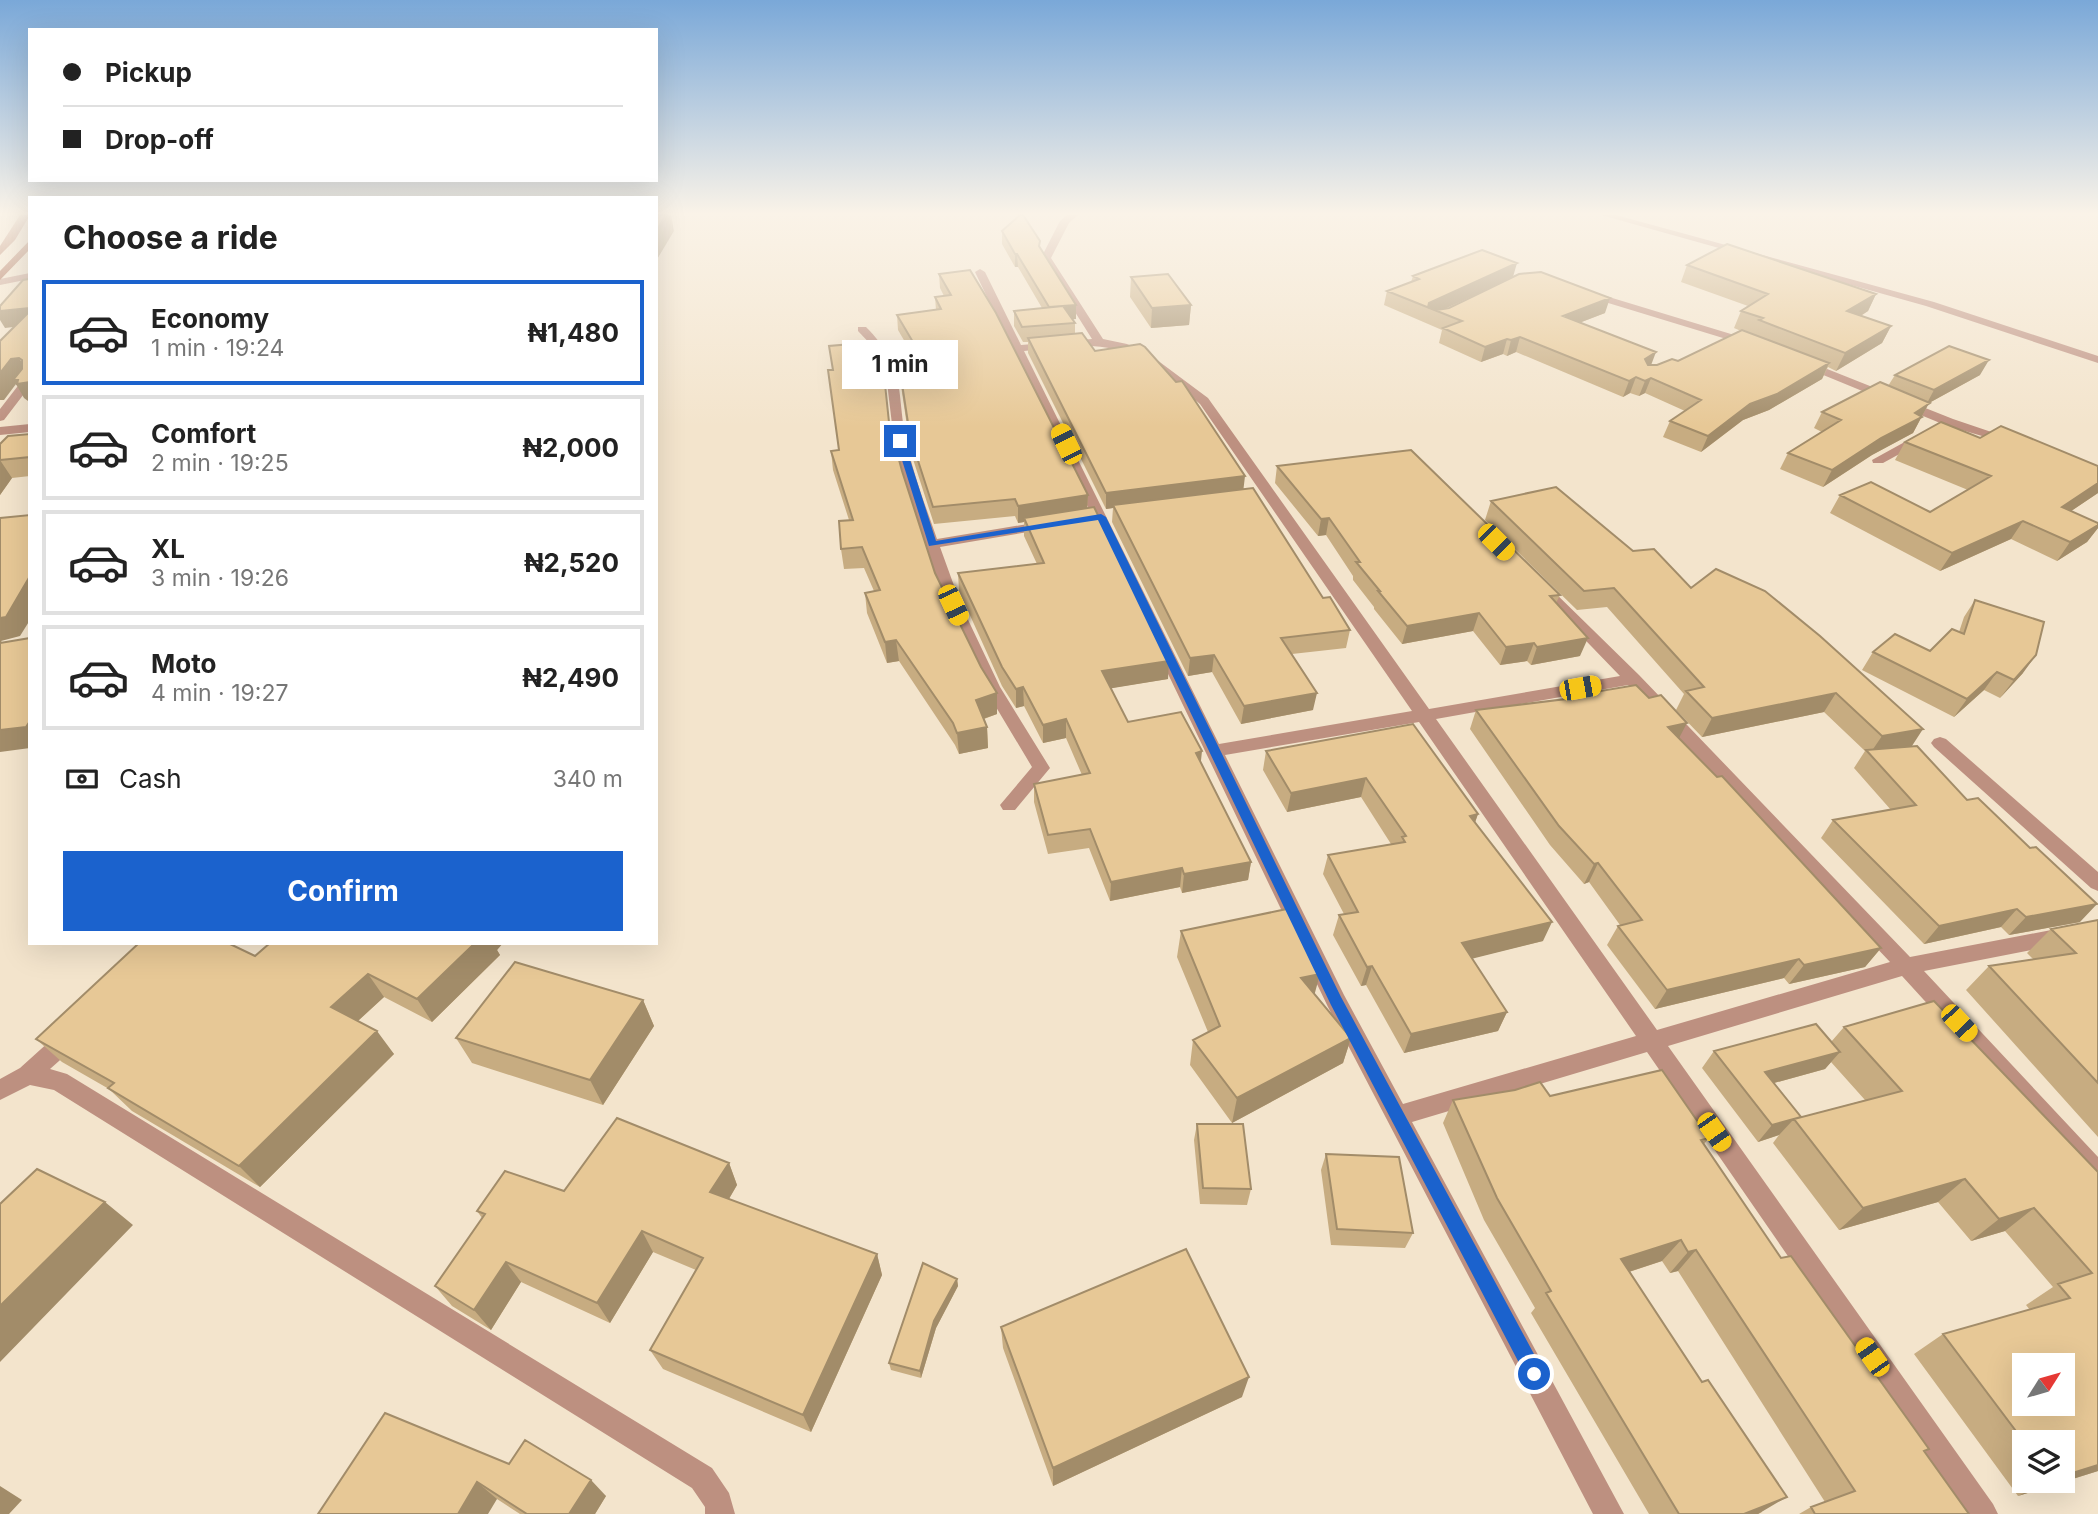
<!DOCTYPE html>
<meta charset="utf-8">
<style>
:root{--surface:#fff;--page:#f6f6f6;--text:#222;--muted:#767676;--line:#e0e0e0;--accent:#1b62cd}
body{margin:0;font-family:Inter,sans-serif;background:var(--page);color:var(--text);height:100vh;display:flex;flex-direction:column;font-size:26px;white-space:nowrap}
*{box-sizing:border-box;margin:0}
p{font-size:23px;color:var(--muted)}
.icon{flex:none;width:38px;height:38px;fill:none;stroke:currentColor;stroke-width:2;stroke-linecap:round;stroke-linejoin:round}
.map{position:relative;flex:1;overflow:hidden}
.drawer{position:absolute;left:28px;top:196px;width:630px;height:749px;display:flex;flex-direction:column;background:var(--surface);border-radius:0px;box-shadow:0 7px 28px #0002}
.drawer>*{flex:none}
.banner{position:absolute;left:28px;top:28px;width:630px;height:154px;border-radius:0px;box-shadow:0 7px 28px #0002;display:grid;align-content:center;height:154px;padding:0 35px;background:var(--surface)}
.needle{width:46px;rotate:53deg}
.fabs{position:absolute;left:2012px;top:1353px;display:grid;gap:14px}
.fabs a{display:grid;place-items:center;width:63px;height:63px;border-radius:0px;background:var(--surface);box-shadow:0 7px 28px #0002;font-size:35px}
.end{position:absolute;width:32px;height:32px;margin:-16px;border:9px solid #1b62cd;background:#fff;box-shadow:0 0 0 4px #fff}
.from{border-radius:50%}
.bubble{position:absolute;height:49px;border-radius:0px;background:var(--surface);box-shadow:0 7px 28px #0002;font-size:23px;font-weight:700;line-height:49px;text-align:center}
.car{position:absolute;width:21px;height:42px;margin:-21px -10px;border-radius:9px;box-shadow:0 0 5px 2px #0007;background:linear-gradient(#f5c518 24%,#345 0 40%,#f5c518 0 76%,#345 0 86%,#f5c518 0)}
.banner b{display:flex;align-items:center;gap:24px;height:66px;font-size:26px}
.banner b+b{border-top:2px solid var(--line)}
.banner i{width:18px;height:18px;background:var(--text)}
ul{padding:0;list-style:none}
li{display:flex;align-items:center;gap:21px;height:105px;margin:0 14px 10px;padding:0 21px;border:4px solid var(--line);border-radius:0px}
li div{flex:1}
li b{display:block;font-size:26px}
li em{font-style:normal;font-weight:700}
li.selected{border-color:var(--accent)}
li>.icon{width:63px;height:63px;stroke-width:1.5}
h2{padding:0 35px;font-size:32px;line-height:84px}
.pay{display:flex;align-items:center;gap:18px;height:77px;padding:0 35px;font-size:26px}
.pay p{margin-inline-start:auto}
.action{display:flex;gap:14px;margin-top:auto;padding:14px 35px}
.action a{flex:1;height:80px;border-radius:0px;background:var(--accent);color:#fff;font-size:28px;font-weight:700;line-height:80px;text-align:center}
.map>svg:first-child{display:block}
</style>
<div class="map">
<svg width="2098" height="1514" viewBox="0 0 2098 1514">
<rect width="100%" height="100%" fill="#f3e4cc"/>
<g fill="none" stroke-linecap="round" stroke-linejoin="round">
<path fill="#bd9080" fill-rule="evenodd" d="M30 273V279L0 285V279Z"/>
<path fill="#bd9080" fill-rule="evenodd" d="M1067 215H1078L1069 223 1051 258 1103 339 1127 344 1149 354 1208 398 1429 709 1620 676 1534 587 1541 583 1546 584 1639 675 1910 957 2098 921V937L1924 971 2098 1157V1185L2090 1182 1902 976 1668 1046 1993 1504 1998 1514H1966L1647 1052 1412 1122 1624 1514H1593L1328 1007 975 272 980 269 985 272 1021 345 1092 339 1041 258 1060 221ZM1072 346C1131 343 1157 366 1200 404L1412 711 1219 744 1024 351ZM1628 685 1890 962 1657 1030 1436 719ZM1419 722 1636 1036 1403 1104 1344 995 1225 755Z
M1601 215H1616L1934 302 2098 356V363L1926 306Z
M1586 290 1754 341 1756 343 1746 345 1582 295 1581 293Z
M858 327H866C907 369 896 388 906 440 913 474 926 507 937 539L1046 521 1053 525 1046 529 940 547 961 605 1000 687 1050 768 1015 810H1003L1000 805 1032 767 984 687 945 605 906 490 894 441 886 374 876 350 858 331Z
M1799 361H1807L1953 419 2015 440 2009 444 1945 425 1799 365Z
M30 377V386L4 420 0 421V409L24 378Z
M30 424V432L0 435V427Z
M1921 433 1927 437 1925 440 1883 463H1873L1872 460Z
M1940 737 1946 739 2098 872V891L2091 888 1934 747 1931 743 1934 739Z
M69 1029 77 1031 80 1038 77 1045 50 1069 67 1074 712 1468 729 1493 735 1514H705V1507L692 1488 54 1090 30 1085 0 1100V1079L20 1068 61 1031Z"/>
<path fill="#934528" fill-rule="evenodd" d="M20 215H30L15 240 0 255V246Z
M30 240V249L0 280V271Z"/>
</g>
<path fill="#c7ac81" fill-rule="evenodd" d="M1002 231 1040 248 1076 319H1072L1075 323V334L1095 351 1244 489 1323 598 1350 630 1346 648 1292 654 1313 710 1241 724 1212 672 1188 676 1112 522 1113 508 1106 509 1028 353V342H1023L1014 326V311L1042 308 1018 267H1015L1002 244Z
M1687 265 1876 294 1868 311 1861 316 1891 326 1882 343 1836 371 1828 367 1822 379 1769 410 1743 420 1701 452 1663 437 1670 421 1685 411 1645 393 1639 396 1630 393 1623 397 1516 352 1507 356 1503 354 1481 362 1439 343 1442 330 1384 305 1387 291 1411 282 1413 276 1513 277 1605 313 1579 323 1651 365H1657L1678 361 1741 331 1734 328 1741 311 1748 306 1681 282ZM1502 283 1449 308H1446Z
M939 274 1088 495 1087 508 1168 679 1111 688 1128 722 1201 763 1251 862 1248 880 1182 893 1180 887 1110 901 1089 848 1048 854 1034 802V784L1082 775 1066 738 1043 743 1024 706 1016 708 1002 686 959 591 958 573 1037 564 1024 536V522L1018 523 1015 516 934 524 911 453 900 379 893 359 891 343 905 342 898 330 897 315 936 310 935 297 944 296 940 288Z
M1131 277 1191 305 1189 325 1151 328 1130 297Z
M1895 375H1980L1929 403 1913 433 1872 455 1823 487 1780 469 1788 453 1822 432 1814 428 1822 412 1888 386Z
M889 422 902 471 935 573 981 667 997 693V714L984 719 987 727 988 748 959 754 955 745 899 661 887 663 867 613 865 593 874 591 864 568 844 569 841 549 849 520 833 470 831 451 839 450Z
M30 434V476L12 478 0 495V444Z
M1980 438 2098 466V493L2071 511 2098 523V528L2087 542 2057 561 2011 539 1940 571 1830 513 1840 495 1930 512 1968 490 1895 460 1905 442Z
M1277 466 1560 595 1556 603 1580 656 1531 665 1527 661 1500 665 1473 631 1402 644 1374 609V607L1353 580V576L1326 535 1318 536 1275 483Z
M1491 501 1633 551 1691 588 1911 746 2080 922 2009 935 2001 927 1924 944 1821 838 1833 820 1891 810 1854 768 1865 751 1824 712 1702 737 1676 710 1684 694 1607 607 1577 610 1485 520Z
M1975 600 2023 673 2000 698 1984 690 1954 717 1862 670 1873 652 1930 651 1959 632 1964 617Z
M1571 696 1679 738 1881 948 1865 967 1789 984 1784 978 1655 1009 1607 945 1618 926 1620 925 1589 882 1584 884 1550 845 1470 729 1476 710 1570 699Z
M1413 724 1478 814 1475 822 1543 941 1472 958 1507 1012 1498 1031 1404 1053 1366 985 1361 986 1333 935 1339 915 1344 914 1323 874 1328 855 1391 844 1361 797 1287 812 1263 770 1266 751Z
M2098 920V1137L1966 990 1989 966 2033 959 2027 953 2051 929Z
M1181 931 1314 994 1351 1038 1343 1063 1232 1123 1190 1065 1193 1040 1208 1032 1177 957Z
M270 943H503L497 950 500 955 432 1022 384 997 358 1021 394 1054 260 1187 132 1111 109 1089 62 1062 36 1039 255 956Z
M643 1000 654 1026 603 1105 472 1063 456 1038Z
M1844 1027 2098 1172V1471L2018 1496 1914 1354 1943 1334 2030 1310 2026 1305 2053 1287 2005 1231 1971 1241 1938 1202 1839 1230 1773 1143 1779 1135 1758 1142 1702 1068 1714 1051 1831 1042ZM1831 1062 1865 1100 1801 1117 1774 1083 1825 1069ZM2025 1442 2063 1480H2025Z
M1550 1096 1709 1138 1704 1144 1781 1258 1924 1452 1969 1514H1799L1811 1507 1825 1502 1678 1271 1670 1273 1662 1261 1629 1272 1762 1512 1758 1514H1649L1531 1313 1535 1308 1484 1220 1443 1123 1453 1100Z
M1197 1124 1251 1189 1247 1205 1200 1204 1194 1140Z
M1326 1154 1413 1233 1405 1248 1331 1245 1321 1170Z
M729 1163 737 1185 729 1199 877 1254 882 1275 811 1432 663 1369 650 1350 696 1270 653 1252 610 1323 521 1282 491 1330 452 1306 435 1286 482 1218 477 1211 564 1191Z
M957 1279 958 1286 936 1328 921 1378 891 1370 889 1363Z
M1001 1327 1242 1397 1053 1486 1003 1348Z
M509 1464 606 1496 595 1514H520L497 1499 318 1514Z"/>
<path fill="#a28c69" d="M666 215H671L674 231 656 261V231Z
M1015 254H1017L1018 267H1015Z
M1517 263 1513 277 1438 312 1428 308 1429 303Z
M1876 294 1868 311 1839 329 1847 311Z
M1610 298 1605 313 1558 331 1563 316Z
M1076 305V319L1050 322V308Z
M1191 305 1189 325 1151 328 1152 308Z
M30 308V325L5 328 0 320V311Z
M1891 326 1882 343 1836 371 1845 353Z
M1520 337 1516 352 1507 356 1511 340Z
M1507 339 1503 354 1481 362 1485 347Z
M1656 352 1650 368 1639 374 1645 359Z
M19 358 30 374V401H28L24 398 16 384 4 400H0V373L11 359Z
M1989 360 1980 375 1929 403 1913 433 1872 455 1823 487 1832 470 1926 405 1934 390Z
M1829 363 1822 379 1769 410 1743 420 1701 452 1708 436 1750 404Z
M1636 377 1630 393 1623 397 1629 381Z
M1651 378 1645 393 1639 396 1645 381Z
M0 460 12 478 0 495Z
M1245 476 1243 493 1113 505V508L1106 509V493Z
M2098 483V493L2049 526 2062 507Z
M1088 495 1087 512 1024 518V522L1018 523V506Z
M1329 518 1326 535 1318 536 1321 519Z
M2023 521 2011 539 1940 571 1952 553Z
M2098 525V528L2087 542 2057 561 2070 542Z
M30 576V620L20 636 1 641 11 653 0 660V618Z
M1479 613 1473 631 1402 644 1407 626Z
M1588 638 1580 656 1531 665 1537 647Z
M896 640 899 661 887 663 885 642Z
M1534 643 1527 661 1500 665 1506 647Z
M1214 655 1212 672 1188 676 1190 658Z
M2036 655 2023 673 2000 698 2014 680Z
M1169 661 1168 679 1101 690 1102 671Z
M1997 672 1984 690 1954 717 1967 699Z
M1023 687 1024 706 1016 708V689Z
M997 693V714L977 721 976 700Z
M1317 693 1313 710 1241 724 1244 706Z
M1836 693 1824 712 1702 737 1712 718Z
M1066 719V738L1043 743V725Z
M30 721V748L0 752V730Z
M1687 723 1677 742 1668 727Z
M987 727 988 748 959 754 957 733Z
M1923 729 1910 749 1869 755 1882 736Z
M1202 751 1200 770 1196 753Z
M1366 778 1361 797 1287 812 1291 793Z
M1478 814 1471 834 1470 816Z
M1251 862 1248 880 1182 893 1184 874Z
M1598 863 1589 882 1584 884 1594 864Z
M1182 868 1180 887 1110 901 1111 882Z
M2097 904 2080 922 2009 935 2026 917Z
M2017 909 2001 927 1924 944 1939 926Z
M1552 922 1543 941 1455 963 1462 943Z
M475 943H503L497 950 500 955 432 1022 417 999Z
M1881 948 1865 967 1789 984 1804 965Z
M1799 959 1784 978 1655 1009 1667 990Z
M1372 966 1366 985 1361 986 1367 967Z
M368 974 384 997 348 1030 331 1007Z
M1320 974 1313 1000 1301 978Z
M643 1000 654 1026 603 1105 590 1080Z
M1507 1012 1498 1031 1404 1053 1411 1034Z
M377 1031 394 1054 260 1187 239 1166Z
M1351 1038 1343 1063 1232 1123 1237 1098Z
M1840 1052 1825 1069 1752 1089 1765 1072Z
M1794 1119 1779 1135 1758 1142 1772 1125Z
M729 1163 737 1185 720 1214 710 1192Z
M1965 1179 1938 1202 1839 1230 1863 1208Z
M105 1202 133 1225 0 1362V1306Z
M2034 1208 2005 1231 1971 1241 1999 1219Z
M642 1231 653 1252 610 1323 597 1303Z
M1681 1240 1662 1261 1604 1280 1621 1259Z
M1696 1250 1678 1271 1670 1273 1688 1252Z
M877 1254 882 1275 811 1432 803 1415Z
M506 1262 521 1282 491 1330 474 1310Z
M957 1279 958 1286 936 1328 921 1378 920 1371 934 1321Z
M1249 1377 1242 1397 1053 1486V1468Z
M2098 1465V1471L2018 1496 2050 1480H2063V1476Z
M591 1480 606 1496 595 1514H569Z
M477 1482 497 1499 488 1514H458Z
M0 1486 22 1500 9 1514H0Z
M1787 1497 1758 1514H1744Z"/>
<path fill="#e7c896" stroke="#a28c69" stroke-width="2" fill-rule="evenodd" d="M656 215H666L656 231Z
M1020 215H1023L1040 241 1039 246 1076 305 1049 307 1017 254H1015L1002 231Z
M1727 244 1876 294 1847 311 1891 326 1845 353 1759 320 1763 318 1741 311 1768 294 1687 265Z
M1482 250 1517 263 1429 303 1428 307 1437 310 1449 308 1519 274 1541 272 1610 298 1563 316 1656 352 1645 359 1648 365H1657L1672 359 1678 361 1742 330 1829 363 1777 394 1750 404 1708 436 1670 421 1701 400 1651 378 1645 381 1636 377 1629 381 1520 337 1511 340 1507 339 1485 347 1443 328 1462 321 1387 291 1419 279 1413 276Z
M970 270 996 313 1088 495 1018 506 1015 499 933 507 910 436 899 364 891 343 913 342 897 315 941 309 935 297 951 295 939 274Z
M1168 274 1191 305 1152 308 1131 277Z
M29 279 30 308 0 311V306L23 280Z
M1063 306 1075 323 1022 327 1014 311Z
M30 311V382L17 384 18 380H13L22 369V360L19 358 11 359 0 373V341Z
M1082 333 1095 351 1140 344 1145 347 1176 382 1182 381 1245 476 1106 493 1028 338Z
M875 342 882 356 889 422 902 471 935 573 981 667 997 693 976 700 987 727 957 733 953 723 896 640 885 642 865 593 880 590 862 547 841 549 839 521 853 520 831 451 839 450 828 370H833L829 346Z
M1949 346 1989 360 1934 390 1895 375Z
M1880 382 1930 403 1915 413 1922 417 1881 438 1832 470 1788 453 1841 420 1822 412Z
M1941 422 1980 438 2001 426 2098 466V483L2062 507 2098 523V525L2070 542 2023 521 1952 553 1840 495 1871 482 1930 512 1991 476 1905 442Z
M30 434V457L0 460V444L8 436Z
M1411 450 1560 595 1550 596 1588 638 1537 647 1534 643 1506 647 1479 613 1407 626 1378 591H1380L1356 562H1360L1329 518 1321 519 1277 466Z
M1556 487 1633 551 1654 549 1691 588 1716 569 1765 591 1820 636 1923 729 1882 736 1836 693 1712 718 1686 691 1704 687 1614 588 1584 591 1491 501Z
M1253 488 1323 598 1330 597 1350 630 1281 638 1317 693 1244 706 1214 655 1190 658 1113 505Z
M1094 507 1169 661 1102 671 1128 722 1181 712 1202 751 1196 753 1251 862 1184 874 1182 868 1111 882 1090 829 1048 835 1034 784 1090 773 1066 719 1043 725 1023 687 1016 689 1002 667 958 573 1044 563 1024 518Z
M30 515V576L6 617 0 618V518Z
M1975 600 2044 622 2036 655 2014 680 1997 672 1967 699 1873 652 1895 634 1930 651 1952 629 1964 634Z
M30 638V721L26 727 0 730V643Z
M1636 685 1649 698 1661 695 1687 723 1668 727 1717 777 1722 776 1881 948 1804 965 1799 959 1667 990 1618 926 1642 920 1598 863 1594 864 1559 826 1476 710 1574 698 1571 696Z
M1413 724 1478 814 1470 816 1552 922 1462 943 1507 1012 1411 1034 1372 966 1367 967 1339 915 1358 912 1328 855 1405 842 1402 837 1406 836 1366 778 1291 793 1266 751Z
M1917 746 1967 800 1978 798 2030 848 2036 847 2097 904 2026 917 2017 909 1939 926 1833 820 1916 805 1866 750Z
M1287 909 1320 974 1301 978 1351 1038 1237 1098 1193 1040 1220 1026 1181 931Z
M2098 920V1083L1989 966 2076 953 2051 929Z
M139 943H228L255 956 270 943H475L417 999 368 974 331 1007 377 1031 239 1166 108 1088 114 1083 36 1039Z
M515 962 643 1000 590 1080 456 1038Z
M1934 1001 2098 1172V1465L2063 1476V1442L2025 1443 1943 1334 2070 1298 2058 1284 2092 1273 2034 1208 1999 1219 1965 1179 1863 1208 1794 1119 1902 1091 1844 1027ZM2025 1365H2063V1404H2025Z
M1816 1024 1840 1052 1765 1072 1801 1117 1772 1125 1714 1051Z
M1662 1070 1709 1138 1701 1140 1781 1258 1791 1256 1929 1449 1924 1451 1969 1514H1815L1811 1507 1855 1491 1696 1250 1688 1252 1681 1240 1621 1259 1702 1382 1708 1380 1787 1497 1744 1514H1679L1546 1293 1551 1291 1497 1198 1453 1100 1515 1090 1540 1082 1550 1096Z
M617 1118 729 1163 710 1192 877 1254 803 1415 650 1350 703 1258 642 1231 597 1303 506 1262 474 1310 435 1286 485 1214 477 1211 505 1171 564 1191Z
M1197 1124H1243L1251 1189 1203 1188Z
M1326 1154 1399 1157 1413 1233 1337 1229Z
M37 1169 105 1202 0 1306V1204Z
M1186 1249 1249 1377 1053 1468 1001 1327Z
M923 1263 957 1279 934 1321 920 1371 889 1363Z
M385 1413 509 1464 525 1440 591 1480 569 1514H527L477 1482 458 1514H318Z"/>
<linearGradient id="sky" x2="0" y2="1"><stop stop-color="#7aa8d8"/><stop offset="0.5" stop-color="#faf3e8"/><stop offset="1" stop-color="#faf3e8" stop-opacity="0"/></linearGradient>
<rect width="2098" height="427" fill="url(#sky)"/>
<path fill="#1b62cd" d="M900 439 904 441 936 541 1101 514 1106 517 1341 997 1541 1367 1543 1374 1541 1380 1534 1382 1528 1380 1331 1005 1098 520 929 546 896 441Z"/>
</svg>
<div class="fabs">
<a><svg class="needle" viewBox="-14 -14 28 28"><path d="M0-13l5 13h-10z" fill="#e53935"/><path d="M0 13l5-13h-10z" fill="#767676"/></svg></a>
<a><svg class="icon" aria-label="layers" viewBox="0 0 24 24"><path d="M12 4l9 5-9 5-9-5zM3 14l9 5 9-5"/></svg></a>
</div>
<i class="end from" style="left:1534px;top:1374px"></i>
<i class="end" style="left:900px;top:441px"></i>
<div class="bubble" style="left:842px;top:340px;width:116px">1 min</div>
<i class="car" style="left:1066px;top:444px;rotate:334deg"></i>
<i class="car" style="left:1496px;top:542px;rotate:135deg"></i>
<i class="car" style="left:953px;top:605px;rotate:155deg"></i>
<i class="car" style="left:1580px;top:688px;rotate:80deg"></i>
<i class="car" style="left:1959px;top:1023px;rotate:137deg"></i>
<i class="car" style="left:1714px;top:1132px;rotate:145deg"></i>
<i class="car" style="left:1872px;top:1357px;rotate:325deg"></i>
<div class="banner">
<b><i class="from"></i>Pickup</b>
<b><i></i>Drop-off</b>
</div>
<section class="drawer">
<h2>Choose a ride</h2>
<ul>
<li class="selected"><svg class="icon" aria-label="car" viewBox="0 0 24 24"><path d="M5 17H2v-5l4-1 3-4h7l3 4 3 1v5h-3M9 17h6M6 11h13"/><circle cx="7" cy="17" r="2"/><circle cx="17" cy="17" r="2"/></svg><div><b>Economy</b><p>1 min · 19:24</p></div><em>₦1,480</em></li>
<li><svg class="icon" aria-label="car" viewBox="0 0 24 24"><path d="M5 17H2v-5l4-1 3-4h7l3 4 3 1v5h-3M9 17h6M6 11h13"/><circle cx="7" cy="17" r="2"/><circle cx="17" cy="17" r="2"/></svg><div><b>Comfort</b><p>2 min · 19:25</p></div><em>₦2,000</em></li>
<li><svg class="icon" aria-label="car" viewBox="0 0 24 24"><path d="M5 17H2v-5l4-1 3-4h7l3 4 3 1v5h-3M9 17h6M6 11h13"/><circle cx="7" cy="17" r="2"/><circle cx="17" cy="17" r="2"/></svg><div><b>XL</b><p>3 min · 19:26</p></div><em>₦2,520</em></li>
<li><svg class="icon" aria-label="car" viewBox="0 0 24 24"><path d="M5 17H2v-5l4-1 3-4h7l3 4 3 1v5h-3M9 17h6M6 11h13"/><circle cx="7" cy="17" r="2"/><circle cx="17" cy="17" r="2"/></svg><div><b>Moto</b><p>4 min · 19:27</p></div><em>₦2,490</em></li>
</ul>
<div class="pay"><svg class="icon" aria-label="cash" viewBox="0 0 24 24"><path d="M3 7h18v10H3z"/><circle cx="12" cy="12" r="2"/></svg>Cash<p>340 m</p></div>
<div class="action"><a>Confirm</a></div>
</section>
</div>
